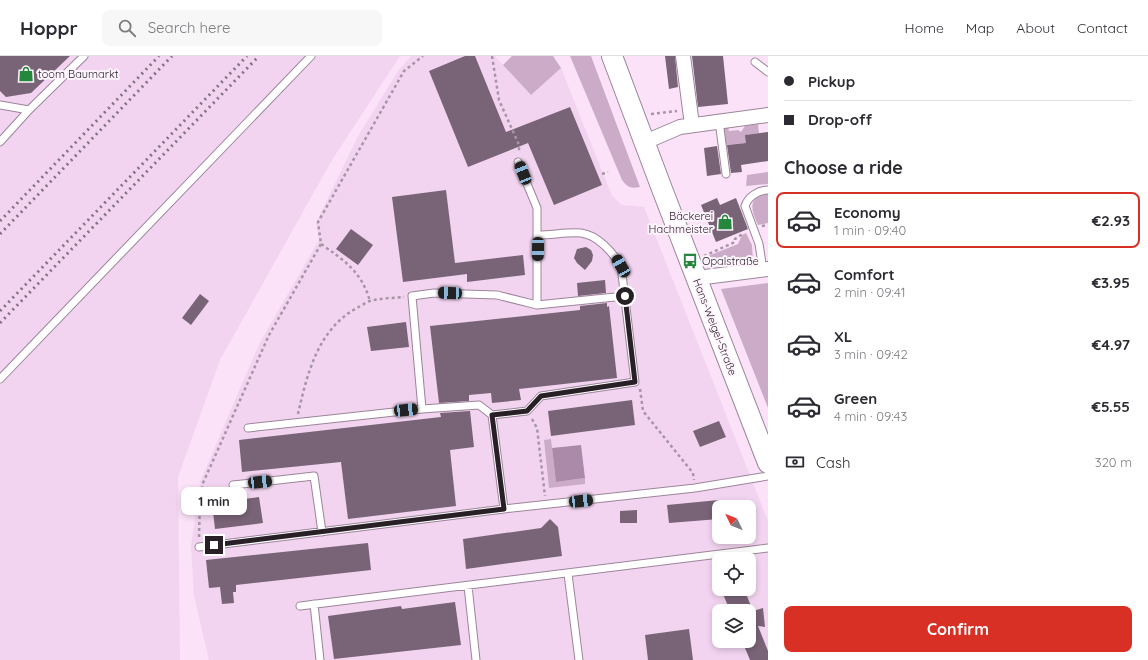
<!DOCTYPE html>
<meta charset="utf-8">
<style>
:root{--surface:#fff;--page:#f7f7f7;--text:#2b2b33;--muted:#7c7c81;--line:#e1e1e2;--accent:#d93025}
body{margin:0;font-family:Quicksand,sans-serif;background:var(--page);color:var(--text);height:100vh;display:flex;flex-direction:column;font-size:15px;white-space:nowrap}
*{box-sizing:border-box;margin:0}
p{font-size:13px;color:var(--muted)}
.icon{flex:none;width:22px;height:22px;fill:none;stroke:currentColor;stroke-width:2;stroke-linecap:round;stroke-linejoin:round}
.map{position:relative;flex:1;overflow:hidden}
.panel{display:flex;flex-direction:column;background:var(--surface);width:380px}
.panel>*{flex:none}
.banner{display:grid;align-content:center;height:88px;padding:0 16px;background:var(--surface)}
.needle{width:26px;rotate:313deg}
.buttons{position:absolute;left:712px;top:444px;display:grid;gap:8px}
.buttons a{display:grid;place-items:center;width:44px;height:44px;border-radius:8px;background:var(--surface);box-shadow:0 2px 6px #0003;font-size:20px}
.end{position:absolute;width:18px;height:18px;margin:-9px;border:5px solid #281f27;background:#fff;box-shadow:0 0 0 2px #fff}
.from{border-radius:50%}
.bubble{position:absolute;height:28px;border-radius:8px;background:var(--surface);box-shadow:0 2px 6px #0003;font-size:13px;font-weight:800;line-height:28px;text-align:center}
.car{position:absolute;width:12px;height:24px;margin:-12px -6px;border-radius:5px;box-shadow:0 0 3px 1px #0007;background:linear-gradient(#222 24%,#8ab4d8 0 40%,#222 0 76%,#8ab4d8 0 86%,#222 0)}
.banner b{display:flex;align-items:center;gap:14px;height:38px;font-size:15px}
.banner b+b{border-top:1px solid var(--line)}
.banner i{width:10px;height:10px;background:var(--text)}
ul{padding:0;list-style:none}
li{display:flex;align-items:center;gap:12px;height:56px;margin:0 8px 6px;padding:0 8px;border:2px solid transparent;border-radius:8px}
li div{flex:1}
li b{display:block;font-size:15px}
li em{font-style:normal;font-weight:800}
li.active{border-color:var(--accent)}
li>.icon{width:36px;height:36px;stroke-width:1.5}
h2{padding:0 16px;font-size:18px;line-height:48px}
.pay{display:flex;align-items:center;gap:10px;height:44px;padding:0 16px;font-size:15px}
.pay p{margin-inline-start:auto}
.cta{display:flex;gap:8px;margin-top:auto;padding:8px 16px}
.cta a{flex:1;height:46px;border-radius:8px;background:var(--accent);color:#fff;font-size:16px;font-weight:800;line-height:46px;text-align:center}
header{display:flex;align-items:center;gap:24px;box-sizing:border-box;height:56px;padding:0 20px;background:var(--surface);border-bottom:1px solid var(--line)}
header strong{font-size:19px}
nav{display:flex;gap:22px;margin-inline-start:auto;font-size:14px}
.search{width:280px;height:36px;background:var(--page);display:flex;align-items:center;gap:10px;box-sizing:border-box;padding:0 14px;border-radius:8px;color:var(--muted);font-size:15px}
main{display:flex;flex:1;min-height:0}
.map>svg:first-child{display:block}
</style>
<header>
<strong>Hoppr</strong>
<div class="search"><svg class="icon" aria-label="search" viewBox="0 0 24 24"><circle cx="10" cy="10" r="6"/><path d="M15 15l6 6"/></svg>Search here</div>
<nav><a>Home</a><a>Map</a><a>About</a><a>Contact</a></nav>
</header>
<main>
<div class="map">
<svg width="768" height="604" viewBox="0 0 768 604">
<rect width="100%" height="100%" fill="#fbe2f8"/>
<path fill="#f2d4f0" fill-rule="evenodd" d="M0 0H400L332 104 220 304 178 421 180 604H0Z
M411 0H495L531 39 561 12 612 140 622 149 644 151 768 465V604H209L194 540 191 490 200 426 259 288 319 184 316 167 357 82 398 15ZM719 451H749V481H719ZM719 503H749V533H719ZM719 555H749V585H719Z"/>
<path fill="#ccabc9" d="M512 0H553L561 12 531 39 503 9Z
M570 0H591L640 131C631 133 627 131 622 124Z
M758 68 759 77 746 79V87L724 89 723 73 728 71 729 75 738 74 741 76 745 70Z
M768 116V128L746 130 747 119Z
M768 138V167L758 169C751 154 747 141 768 138Z
M746 177 752 189 753 205 747 201 711 206 708 200 738 188 742 179Z
M768 227V352L721 233Z
M551 383 556 426 585 422V428L549 432 544 384Z"/>
<path fill="#ab89a9" d="M581 389 585 422 556 426 552 392Z"/>
<path fill="#796377" d="M0 0H70L31 37 6 41 0 35Z
M465 0H475L506 76 570 51 602 129 554 149 528 87 468 111 429 15Z
M665 0H675L678 31 669 33Z
M692 0H723L728 48 698 51Z
M768 76V105L741 109 742 116 731 117 727 89 746 87 745 79Z
M717 90 721 118 707 120 704 92Z
M446 134 455 207 523 199 525 219 467 226V218L403 226 392 141Z
M717 142 720 149 736 142 748 173 716 186 701 149Z
M351 173 373 189 358 209 336 193Z
M586 191 591 194 593 199 592 205 585 214 577 207 574 202 577 193Z
M605 224 606 237 578 240 577 227Z
M200 238 209 245 191 269 182 262Z
M607 247V251L609 250 617 322 519 333 521 344 492 347 491 337 469 339V345L439 347 430 270 580 254V250Z
M406 266 409 291 371 295 367 271Z
M632 344 635 369 551 380 548 355Z
M470 355 474 391 450 394 456 450 348 463 341 406 242 416 239 384 441 361 440 357Z
M719 365 726 381 700 391 693 375Z
M259 441 263 467 215 473 212 447Z
M719 444V463L669 467 667 449Z
M637 454V467H620V455Z
M550 463 558 471 562 500 466 513 463 483 541 472Z
M368 487 371 514 236 529V536H233L234 547 222 548 220 531 209 532 206 504Z
M721 533H744L753 555 763 552 765 571 758 570 768 595V604H750L742 585H749V555H730Z
M455 546 461 589 334 603 328 560 401 550 402 553Z
M689 573 693 604H648L645 579Z"/>
<g fill="none" stroke-linecap="round" stroke-linejoin="round">
<defs>
<path id="lane" d="M755 6 768 16
M0 49 29 54 84 0
M719 65 726 118
M0 86 29 54
M518 106 537 152V249
M763 214 759 188 745 150C748 141 758 134 768 134
M0 323 311 0
M492 359 479 349 422 353 412 240 434 237 497 239 537 249 625 240
M248 372 422 353
M233 429 314 420 322 476
M504 453 492 359 527 355 541 340 635 326 621 210C613 197 598 179 581 177 567 176 552 179 538 179
M199 491 504 453 695 432 768 420
M568 518 579 604
M468 530 476 604
M314 548 320 604
M300 550 768 492"/>
<path id="street" d="M683 0 692 69
M645 86 680 71 768 59
M697 222 768 213"/>
<path id="secondary" d="M612 0 662 133 768 407"/>
</defs>
<use href="#lane" stroke="#9b8599" stroke-width="9"/>
<use href="#street" stroke="#9b8599" stroke-width="16"/>
<use href="#secondary" stroke="#9b8599" stroke-width="22"/>
<path stroke="#a795a5" stroke-width="2.5" stroke-dasharray="3 3" stroke-linecap="butt" d="M492 0 499 44 519 89V97
M651 58 677 55
M602 118 608 116
M762 170 768 169
M321 188C345 205 361 215 370 245
M704 200 735 186V183L744 177
M640 333 643 355 693 417 694 424
M298 358C307 318 318 273 357 252 361 250 366 246 370 245 381 242 393 242 404 241
M532 363 537 372 545 440
M199 481 200 440 203 427 269 279 321 188 318 166 404 15 423 0"/>
<use href="#lane" stroke="#fff" stroke-width="7"/>
<use href="#street" stroke="#fff" stroke-width="14"/>
<use href="#secondary" stroke="#fff" stroke-width="20"/>
<path stroke="#827381" stroke-width="3" stroke-dasharray="2 4" stroke-linecap="butt" d="M0 165 159 0
M0 178 172 0
M0 255 247 0
M0 267 259 0"/>
</g>
<g fill="none" stroke-linecap="round" stroke-linejoin="round">
<path stroke="#281f27" stroke-width="5" d="M214 489 504 453 492 359 527 355 541 340 635 326 625 240"/>
</g>
<defs>
<symbol id="shop-bare" viewBox="-9 -9 18 18"><path d="M-5-2.5h2.3a2.7 3.5 0 0 1 5.4 0H5L5.5 6h-11ZM-1.5-2.5h3a1.5 2.3 0 0 0-3 0Z" fill="#23873c" stroke="#fff5fe" stroke-width="2.5" paint-order="stroke"/></symbol>
<symbol id="bus-bare" viewBox="-9 -9 18 18"><path d="M-5-6H5V4H4V6H2V4H-2V6H-4V4H-5ZM-3.5-4V0h7V-4ZM-3.5 1.2v1.5H-2V1.2ZM2 1.2v1.5H3.5V1.2Z" fill="#23873c" stroke="#fff5fe" stroke-width="2.5" paint-order="stroke"/></symbol>
</defs>
<g fill-rule="evenodd">
<use href="#shop-bare" x="15" y="7" width="22" height="22"/>
<use href="#shop-bare" x="714" y="155" width="22" height="22"/>
<use href="#bus-bare" x="679" y="194" width="22" height="22"/>
</g>
<g text-anchor="middle" stroke-width="4" stroke-linejoin="round" paint-order="stroke">
<g font-size="11" fill="#281f27" stroke="#fff5fe" text-anchor="start">
<text x="38" y="22">toom Baumarkt</text>
<text x="713" y="164" text-anchor="end">Bäckerei<tspan x="713" dy="13">Hachmeister</tspan></text>
<text x="702" y="209">Opalstraße</text>
</g>
<g font-size="11" fill="#281f27" stroke="#fff5fe">
<text transform="translate(715 271) rotate(69)" y="4">Hans-Weigel-Straße</text>
</g>
</g>
</svg>
<div class="buttons">
<a><svg class="needle" viewBox="-14 -14 28 28"><path d="M0-13l5 13h-10z" fill="#e53935"/><path d="M0 13l5-13h-10z" fill="#7c7c81"/></svg></a>
<a><svg class="icon" aria-label="locate" viewBox="0 0 24 24"><circle cx="12" cy="12" r="6"/><path d="M12 2v4M12 18v4M2 12h4M18 12h4"/></svg></a>
<a><svg class="icon" aria-label="layers" viewBox="0 0 24 24"><path d="M12 4l9 5-9 5-9-5zM3 14l9 5 9-5"/></svg></a>
</div>
<i class="end from" style="left:625px;top:240px"></i>
<i class="end" style="left:214px;top:489px"></i>
<div class="bubble" style="left:181px;top:431px;width:66px">1 min</div>
<i class="car" style="left:523px;top:117px;rotate:338deg"></i>
<i class="car" style="left:538px;top:193px;rotate:181deg"></i>
<i class="car" style="left:621px;top:210px;rotate:330deg"></i>
<i class="car" style="left:450px;top:237px;rotate:272deg"></i>
<i class="car" style="left:406px;top:354px;rotate:84deg"></i>
<i class="car" style="left:260px;top:426px;rotate:84deg"></i>
<i class="car" style="left:581px;top:445px;rotate:84deg"></i>
</div>
<section class="panel">
<div class="banner">
<b><i class="from"></i>Pickup</b>
<b><i></i>Drop-off</b>
</div>
<h2>Choose a ride</h2>
<ul>
<li class="active"><svg class="icon" aria-label="car" viewBox="0 0 24 24"><path d="M5 17H2v-5l4-1 3-4h7l3 4 3 1v5h-3M9 17h6M6 11h13"/><circle cx="7" cy="17" r="2"/><circle cx="17" cy="17" r="2"/></svg><div><b>Economy</b><p>1 min · 09:40</p></div><em>€2.93</em></li>
<li><svg class="icon" aria-label="car" viewBox="0 0 24 24"><path d="M5 17H2v-5l4-1 3-4h7l3 4 3 1v5h-3M9 17h6M6 11h13"/><circle cx="7" cy="17" r="2"/><circle cx="17" cy="17" r="2"/></svg><div><b>Comfort</b><p>2 min · 09:41</p></div><em>€3.95</em></li>
<li><svg class="icon" aria-label="car" viewBox="0 0 24 24"><path d="M5 17H2v-5l4-1 3-4h7l3 4 3 1v5h-3M9 17h6M6 11h13"/><circle cx="7" cy="17" r="2"/><circle cx="17" cy="17" r="2"/></svg><div><b>XL</b><p>3 min · 09:42</p></div><em>€4.97</em></li>
<li><svg class="icon" aria-label="car" viewBox="0 0 24 24"><path d="M5 17H2v-5l4-1 3-4h7l3 4 3 1v5h-3M9 17h6M6 11h13"/><circle cx="7" cy="17" r="2"/><circle cx="17" cy="17" r="2"/></svg><div><b>Green</b><p>4 min · 09:43</p></div><em>€5.55</em></li>
</ul>
<div class="pay"><svg class="icon" aria-label="cash" viewBox="0 0 24 24"><path d="M3 7h18v10H3z"/><circle cx="12" cy="12" r="2"/></svg>Cash<p>320 m</p></div>
<div class="cta"><a>Confirm</a></div>
</section>
</main>
